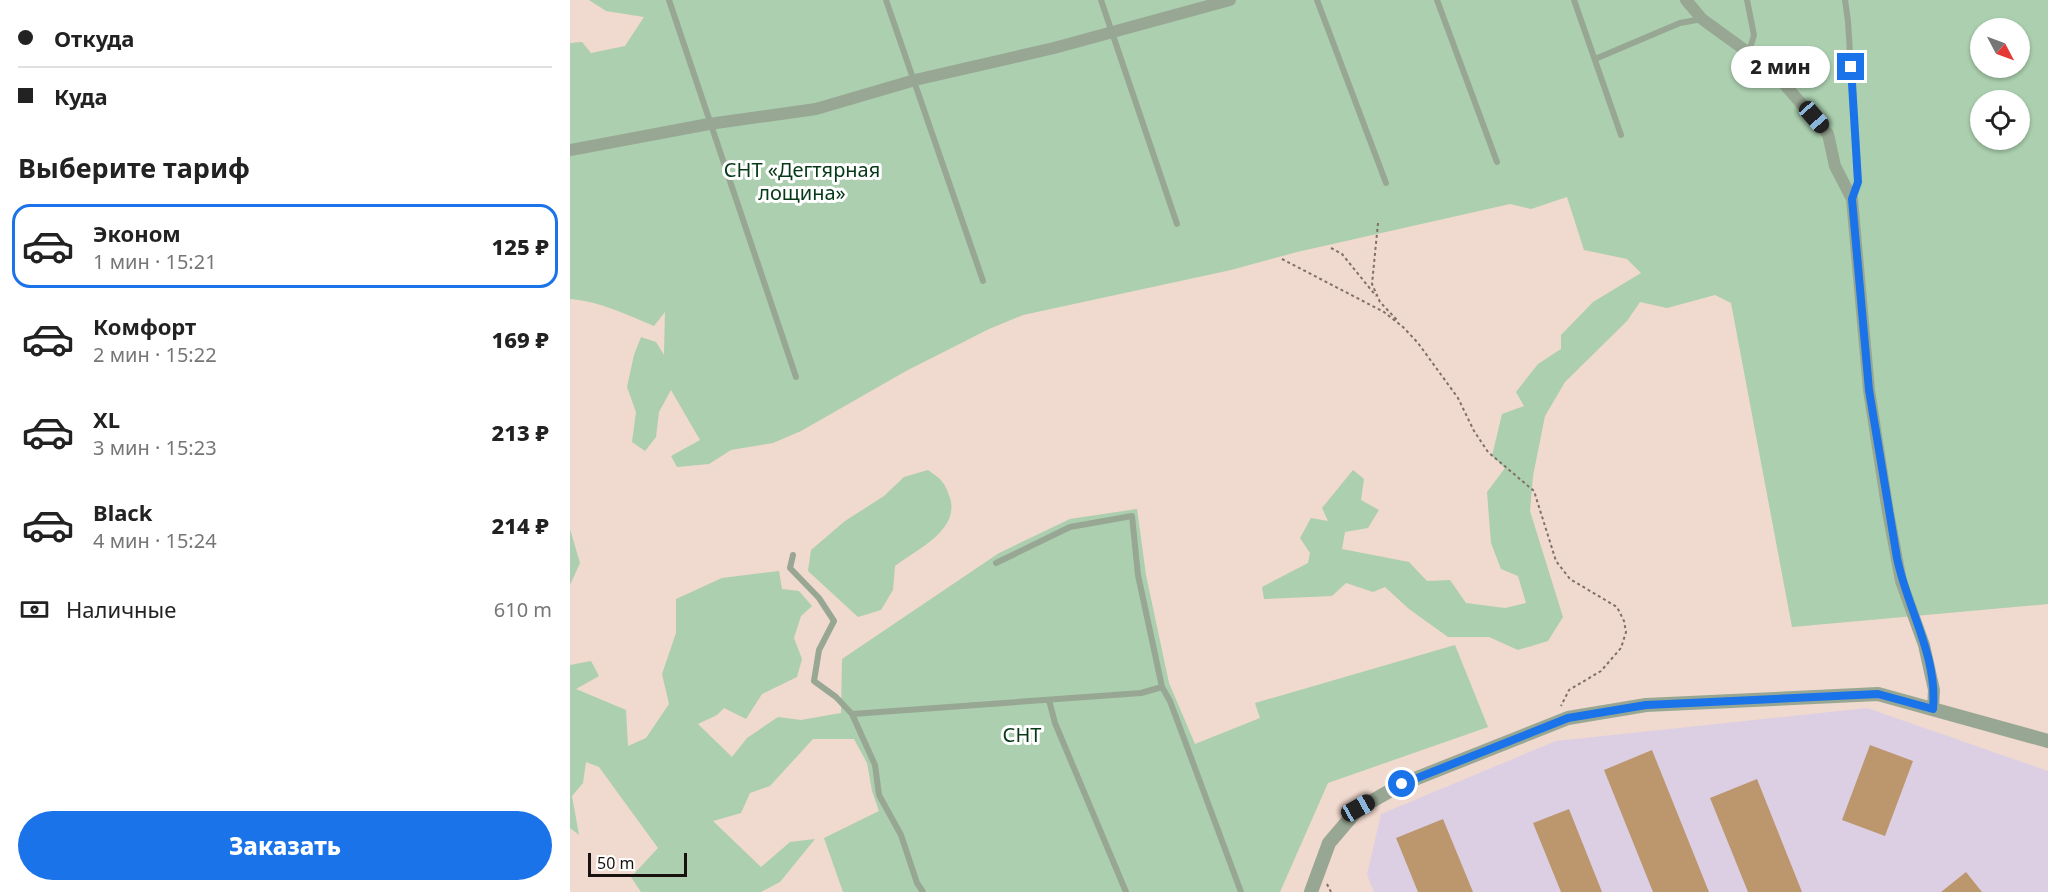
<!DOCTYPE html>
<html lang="ru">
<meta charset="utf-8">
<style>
:root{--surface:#fff;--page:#f6f6f6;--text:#222;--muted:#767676;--line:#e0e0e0;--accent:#1a73e8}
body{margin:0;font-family:"Noto Sans",sans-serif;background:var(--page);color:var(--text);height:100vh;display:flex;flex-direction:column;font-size:22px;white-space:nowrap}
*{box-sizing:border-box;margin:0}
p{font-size:20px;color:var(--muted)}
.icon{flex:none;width:33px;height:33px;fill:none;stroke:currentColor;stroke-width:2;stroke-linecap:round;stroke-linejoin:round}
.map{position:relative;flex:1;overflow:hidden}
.sheet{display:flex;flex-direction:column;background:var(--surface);width:570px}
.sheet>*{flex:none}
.guide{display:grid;align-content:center;height:132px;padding:0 18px;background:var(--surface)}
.needle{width:39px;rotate:131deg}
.buttons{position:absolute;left:1400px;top:18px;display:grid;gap:12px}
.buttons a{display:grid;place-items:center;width:60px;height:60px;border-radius:50%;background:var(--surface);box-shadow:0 2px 4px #0004;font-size:30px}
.scale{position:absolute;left:18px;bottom:15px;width:99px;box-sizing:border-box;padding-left:6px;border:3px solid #19110e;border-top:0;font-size:16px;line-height:21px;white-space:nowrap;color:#19110e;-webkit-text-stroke:4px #fff;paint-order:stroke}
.end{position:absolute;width:27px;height:27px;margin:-14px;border:8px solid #1a73e8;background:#fff;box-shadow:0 0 0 3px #fff}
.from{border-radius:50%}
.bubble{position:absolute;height:42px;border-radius:21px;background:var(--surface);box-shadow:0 2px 4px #0004;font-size:20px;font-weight:800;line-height:42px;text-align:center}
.car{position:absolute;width:18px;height:36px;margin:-18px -9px;border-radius:8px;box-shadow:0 0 4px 2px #0007;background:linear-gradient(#222 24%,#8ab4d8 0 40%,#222 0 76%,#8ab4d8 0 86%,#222 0)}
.guide b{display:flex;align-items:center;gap:21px;height:57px;font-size:22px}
.guide b+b{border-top:2px solid var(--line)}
.guide i{width:15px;height:15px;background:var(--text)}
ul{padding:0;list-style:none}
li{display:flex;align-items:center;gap:18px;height:84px;margin:0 12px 9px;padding:0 6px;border:3px solid transparent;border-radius:18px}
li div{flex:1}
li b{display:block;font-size:22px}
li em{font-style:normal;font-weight:800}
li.on{border-color:var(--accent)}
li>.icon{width:54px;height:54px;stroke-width:1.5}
h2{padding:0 18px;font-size:27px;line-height:72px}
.pay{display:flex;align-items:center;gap:15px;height:66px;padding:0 18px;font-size:22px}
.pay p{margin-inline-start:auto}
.action{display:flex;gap:12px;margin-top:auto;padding:12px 18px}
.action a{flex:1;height:69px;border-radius:36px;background:var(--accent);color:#fff;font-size:24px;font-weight:800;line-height:69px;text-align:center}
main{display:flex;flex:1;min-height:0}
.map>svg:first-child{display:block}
</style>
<main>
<section class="sheet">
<div class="guide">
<b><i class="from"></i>Откуда</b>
<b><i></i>Куда</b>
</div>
<h2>Выберите тариф</h2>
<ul>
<li class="on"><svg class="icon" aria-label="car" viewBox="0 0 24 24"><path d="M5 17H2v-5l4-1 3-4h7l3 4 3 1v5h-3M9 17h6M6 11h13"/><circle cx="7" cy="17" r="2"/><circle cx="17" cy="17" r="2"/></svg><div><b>Эконом</b><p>1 мин · 15:21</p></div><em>125 ₽</em></li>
<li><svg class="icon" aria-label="car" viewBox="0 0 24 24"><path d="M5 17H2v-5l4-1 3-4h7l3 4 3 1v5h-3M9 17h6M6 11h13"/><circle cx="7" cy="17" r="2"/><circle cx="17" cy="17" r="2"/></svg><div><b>Комфорт</b><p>2 мин · 15:22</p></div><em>169 ₽</em></li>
<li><svg class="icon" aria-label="car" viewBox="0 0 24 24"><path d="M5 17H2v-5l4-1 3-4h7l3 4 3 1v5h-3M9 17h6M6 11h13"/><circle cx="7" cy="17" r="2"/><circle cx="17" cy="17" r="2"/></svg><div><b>XL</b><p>3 мин · 15:23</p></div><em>213 ₽</em></li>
<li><svg class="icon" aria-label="car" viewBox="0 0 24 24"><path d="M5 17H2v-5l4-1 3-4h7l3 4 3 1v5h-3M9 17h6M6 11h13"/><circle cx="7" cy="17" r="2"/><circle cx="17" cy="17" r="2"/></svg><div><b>Black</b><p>4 мин · 15:24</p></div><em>214 ₽</em></li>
</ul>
<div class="pay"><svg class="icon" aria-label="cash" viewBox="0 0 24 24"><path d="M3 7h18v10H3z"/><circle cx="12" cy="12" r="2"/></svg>Наличные<p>610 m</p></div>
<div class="action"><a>Заказать</a></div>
</section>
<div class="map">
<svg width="1478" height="892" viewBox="0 0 1478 892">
<rect width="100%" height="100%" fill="#f0d9ce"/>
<path fill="#dccfe3" d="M1297 708 1478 771V892H804L797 875 811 814 986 741Z"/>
<path fill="#abcfaf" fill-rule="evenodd" d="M19 0H1478V604L1222 627 1161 303 1145 295 1097 308 1070 302 1057 321 995 382 975 416 963 476 960 511 993 617 978 641 948 650 919 637H878L839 609 815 587 803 592 776 583 762 596 694 599 692 587 738 563 740 553 730 538 741 518 758 521 752 508 783 470 794 479 791 500 809 510 798 528 775 532 772 549 839 562 857 581 880 580 896 603 935 608 956 603 948 576 931 569 921 543 917 492 935 468 922 456 932 414 954 406 946 392 968 364 991 349V335L1023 302 1071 273 1057 259 1014 250 997 197 961 209 940 204 727 252 661 270 453 315 419 329 336 371 231 431 203 443 161 450 139 464 107 467 101 456 130 440 101 390 89 412 86 437 75 451 62 442 66 412 57 387 64 355 71 337 86 342 94 355 95 312 84 326C58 315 29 301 0 299V43L12 42 21 53 55 46 74 17 36 11ZM1410 28H1449V68H1410ZM1410 100H1449V140H1410Z
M358 470C372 480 374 481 380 498 390 530 346 550 325 566L323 590 311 610 288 617 238 571 241 550 275 521 314 496 334 477Z
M567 509 576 575 599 683 625 744 690 718 685 703 885 645 918 727 758 783 710 892H273L254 838 309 811 302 791 297 763 284 739H243L200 786 180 793 171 813 143 821 191 867 220 842 245 839 210 882 191 892H71L61 877 88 848 29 767 16 762 13 783 2 796 9 835 0 828V665L21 661 29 676 6 689 56 710 58 746 76 738 99 704 92 674 106 633V599L152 578 209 571 212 589 229 591 242 606 231 616 224 638 232 659 227 677 192 694 176 719 154 708 147 715 128 724 162 757 177 738 208 717 231 720 271 713 272 659 429 553 500 519Z
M0 529 10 563 0 585Z"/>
<path fill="#bc976e" d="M1300 745 1343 761 1315 836 1272 820Z
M1082 750 1139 892H1083L1034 770Z
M1187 779 1232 892H1178L1140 798Z
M999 809 1032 892H991L963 823Z
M873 819 903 892H848L826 838Z
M1396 872 1412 892H1371Z"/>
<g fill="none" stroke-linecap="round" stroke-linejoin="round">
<path stroke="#7f7069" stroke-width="2" stroke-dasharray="3 3" stroke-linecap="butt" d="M808 223 802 284 810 302 827 320
M761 248 772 254 806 296
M712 259 814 312 833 327 848 343 888 398 904 431 918 452 964 491 986 561 1000 579 1047 607 1054 621 1056 632 1051 648 1031 671 999 690 991 706
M757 884 761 892"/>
<path stroke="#98a793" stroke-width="6" d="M99 0 226 377
M316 0 413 281
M531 0 607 224
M747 0 816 183
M867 0 927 162
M1004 0 1051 135
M1177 0 1184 35 1179 52
M1275 0 1278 21 1288 182 1282 199
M1025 59 1110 23 1132 19
M223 555 220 568 249 598 264 621 249 650 244 681 266 697 282 714
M426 563 500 527 562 516 568 575 592 687 600 701 671 892
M479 700 485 723 556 892
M353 892 347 883 331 835 309 795 305 765 282 714 571 693 592 687"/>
<path stroke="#98a793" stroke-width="12" d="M1116 0 1132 19 1201 69 1258 134 1265 166 1282 199 1299 390 1318 512 1331 581 1354 645 1364 690 1363 709
M0 150 139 124 246 109 345 80 484 48 660 0"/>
<path stroke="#98a793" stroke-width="14" d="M741 892 759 843 788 809 832 784 998 718 1076 705 1308 694 1478 741"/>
</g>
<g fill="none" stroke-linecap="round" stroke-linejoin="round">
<path stroke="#1a73e8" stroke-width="8" d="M832 784 998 718 1076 705 1308 694 1363 709C1368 656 1337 608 1327 558L1299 390 1282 199 1288 182 1281 67"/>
</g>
<g text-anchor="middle" stroke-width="6" stroke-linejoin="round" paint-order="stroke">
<g font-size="20" fill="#063915" stroke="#fff">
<text x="232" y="177">СНТ «Дегтярная<tspan x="232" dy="23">лощина»</tspan></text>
<text x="452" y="742">СНТ</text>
</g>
</g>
</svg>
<div class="buttons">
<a><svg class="needle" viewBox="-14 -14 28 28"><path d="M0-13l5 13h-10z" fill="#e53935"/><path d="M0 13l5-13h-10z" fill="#767676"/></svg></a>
<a><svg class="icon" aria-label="locate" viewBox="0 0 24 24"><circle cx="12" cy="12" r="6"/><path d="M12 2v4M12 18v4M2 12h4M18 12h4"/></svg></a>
</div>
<div class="scale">50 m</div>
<i class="end from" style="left:832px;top:784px"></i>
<i class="end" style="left:1281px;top:67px"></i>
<div class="bubble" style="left:1161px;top:46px;width:99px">2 мин</div>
<i class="car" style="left:1244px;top:117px;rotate:139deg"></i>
<i class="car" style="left:788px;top:808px;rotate:61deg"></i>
</div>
</main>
